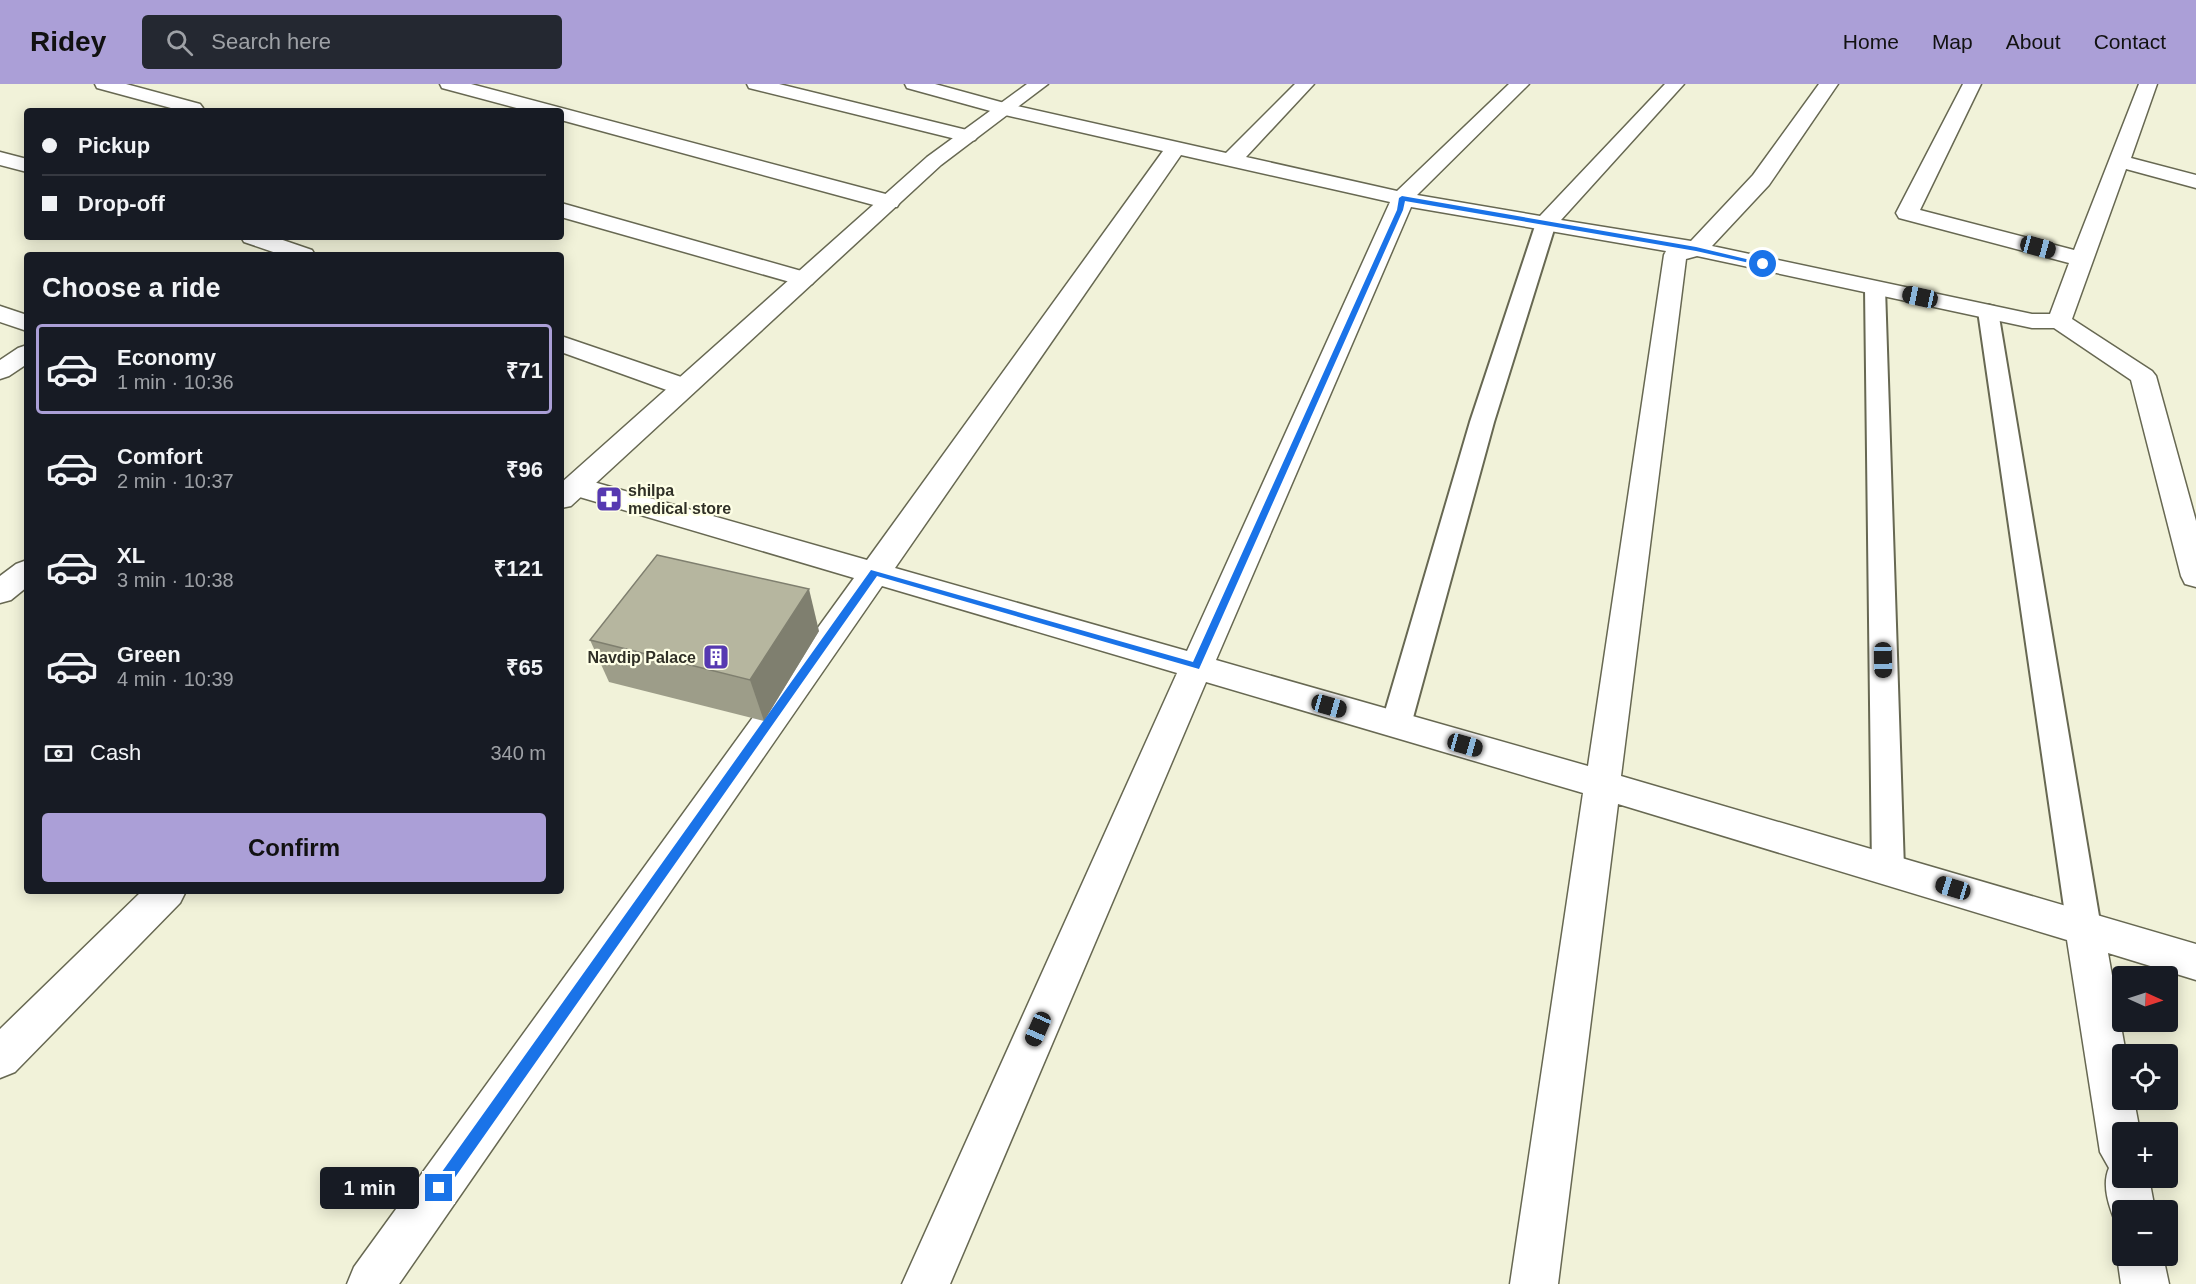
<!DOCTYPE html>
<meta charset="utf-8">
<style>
:root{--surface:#171b24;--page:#242831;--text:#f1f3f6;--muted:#9ea1a6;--line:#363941;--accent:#ab9fd7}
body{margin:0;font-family:Helvetica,sans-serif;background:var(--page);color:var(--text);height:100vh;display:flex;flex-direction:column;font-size:22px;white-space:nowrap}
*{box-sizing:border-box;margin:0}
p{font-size:20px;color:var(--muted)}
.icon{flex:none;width:33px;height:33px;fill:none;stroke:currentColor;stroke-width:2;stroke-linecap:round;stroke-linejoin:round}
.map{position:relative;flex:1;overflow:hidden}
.drawer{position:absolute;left:24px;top:168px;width:540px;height:642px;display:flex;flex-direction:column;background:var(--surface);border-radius:6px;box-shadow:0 3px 15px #0003}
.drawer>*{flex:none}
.hud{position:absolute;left:24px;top:24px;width:540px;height:132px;border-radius:6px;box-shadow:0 3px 15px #0003;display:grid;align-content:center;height:132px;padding:0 18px;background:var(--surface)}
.needle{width:39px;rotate:93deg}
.tools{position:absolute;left:2112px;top:882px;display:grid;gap:12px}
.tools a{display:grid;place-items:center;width:66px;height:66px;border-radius:6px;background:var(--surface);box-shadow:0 3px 15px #0003;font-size:30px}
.end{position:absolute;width:27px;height:27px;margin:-14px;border:8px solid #1a73e8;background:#fff;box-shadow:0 0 0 3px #fff}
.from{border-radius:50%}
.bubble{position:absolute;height:42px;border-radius:6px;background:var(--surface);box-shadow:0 3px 15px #0003;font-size:20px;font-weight:700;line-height:42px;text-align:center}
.car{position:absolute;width:18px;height:36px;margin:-18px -9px;border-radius:8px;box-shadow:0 0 4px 2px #0007;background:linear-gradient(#222 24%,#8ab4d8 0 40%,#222 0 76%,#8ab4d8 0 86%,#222 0)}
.hud b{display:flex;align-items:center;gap:21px;height:57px;font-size:22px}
.hud b+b{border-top:2px solid var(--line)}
.hud i{width:15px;height:15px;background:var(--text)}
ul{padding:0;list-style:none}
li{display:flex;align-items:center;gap:18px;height:90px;margin:0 12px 9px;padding:0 6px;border:3px solid transparent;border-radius:6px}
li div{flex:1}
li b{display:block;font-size:22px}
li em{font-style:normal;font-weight:700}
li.on{border-color:var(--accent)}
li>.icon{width:54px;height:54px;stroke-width:1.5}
h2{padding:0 18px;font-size:27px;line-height:72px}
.pay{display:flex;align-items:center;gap:15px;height:66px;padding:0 18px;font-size:22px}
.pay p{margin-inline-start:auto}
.cta{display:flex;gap:12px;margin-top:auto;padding:12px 18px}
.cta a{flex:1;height:69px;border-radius:6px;background:var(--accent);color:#111;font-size:24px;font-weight:700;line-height:69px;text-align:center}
header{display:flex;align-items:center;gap:36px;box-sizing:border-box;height:84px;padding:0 30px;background:var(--accent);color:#111}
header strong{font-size:28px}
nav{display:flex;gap:33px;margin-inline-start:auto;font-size:21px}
.search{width:420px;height:54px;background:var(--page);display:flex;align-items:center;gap:15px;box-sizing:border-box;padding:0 21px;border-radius:6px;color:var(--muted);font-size:22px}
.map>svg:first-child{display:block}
</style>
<header>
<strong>Ridey</strong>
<div class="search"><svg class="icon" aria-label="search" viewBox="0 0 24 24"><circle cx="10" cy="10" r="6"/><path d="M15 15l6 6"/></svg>Search here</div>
<nav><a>Home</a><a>Map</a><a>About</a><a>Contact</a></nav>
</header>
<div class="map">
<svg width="2196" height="1200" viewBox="0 0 2196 1200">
<rect width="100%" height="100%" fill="#f1f2d9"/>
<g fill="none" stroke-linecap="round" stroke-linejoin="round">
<defs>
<path id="service" d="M1546 133 1556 139 1494 338 1411 641 1406 649 1396 652 1386 649 1381 641 1470 338 1536 139Z
M1875 198 1882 200 1885 204 1904 785 1899 795 1888 799 1877 795 1872 785 1865 204 1868 200Z
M1988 221 1995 223 1998 227 2101 844 2096 854 2084 859 2072 854 2067 844 1978 227 1981 223Z"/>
<path id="minor" d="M95 0H126L200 20 203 24 201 27H182L97 4Z
M440 0H471L897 113 900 118 897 123H881L561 36V27H528L442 4Z
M747 0H779L975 48 978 52 975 56 968 58 749 4Z
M905 0H935L1008 20 1226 69 1295 0H1314L1246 73 1397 107 1509 0H1529L1417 111 1540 132 1665 0H1684L1561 136 1691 157 1753 91 1819 0H1838L1769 101 1712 162 2032 230H2050L2069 179 1899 134 1896 129 1963 0H1981L1920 126 2074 166 2139 0H2157L2131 74 2196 91V104L2126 85 2072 235 2152 287 2156 292 2196 437V503L2185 500 2181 492 2131 296 2054 244H2032L1697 172 1686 175 1621 692 2196 860V896L2108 869 2126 970H2122V1016H2134L2140 1048H2122V1094H2149L2155 1126H2122V1144L2117 1142C2110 1125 2101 1102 2109 1084L2100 1068 2067 856 1618 720 1558 1200H1510L1583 709 1206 598 950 1200H902L1177 589 882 502 399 1200H347L354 1183 854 494 566 409 562 402 566 395 576 393 867 476 1163 67 1005 31 907 4ZM1181 71 1390 118 1187 567 895 484ZM1411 123 1666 167 1664 171 1588 682 1216 576Z
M0 68 27 75V88L0 81Z
M561 119 812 190 816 195 812 200 804 202 561 133Z
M241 153H274L312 166 315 171H282L244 158Z
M0 222 27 231V247L0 238Z
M561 252 693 297 697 303 693 309 684 311 675 309 561 268Z
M27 261V280L9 292 0 295V276L18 264Z
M27 476V503L11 516 0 519V492L16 480Z
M2122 1158V1172H2163L2169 1200H2121L2117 1172Z"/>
<path id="tertiary" d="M1027 0H1048L941 81 571 422 561 424V399L927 73Z
M142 807H186L180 819 15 988 0 994V945Z"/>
</defs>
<use href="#service" stroke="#676852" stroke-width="4"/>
<use href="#minor" stroke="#676852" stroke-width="3"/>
<use href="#tertiary" stroke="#676852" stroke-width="3"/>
<use href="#service" fill="#fff" fill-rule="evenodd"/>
<use href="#minor" fill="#fff" fill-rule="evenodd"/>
<use href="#tertiary" fill="#fff" fill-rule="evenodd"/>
</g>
<path fill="#9d9d89" d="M819 547 764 637 609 598 590 556Z"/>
<path fill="#7f7f6f" d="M809 505 819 547 764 637 750 596Z"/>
<path fill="#b6b69f" stroke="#7f7f6f" stroke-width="1.5" d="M657 471 809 505 750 596 590 556Z"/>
<path fill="#1a73e8" d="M1402 112 1696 163 1767 180 1763 182 1696 167 1405 117 1403 126 1199 585 877 492 444 1109H434V1099L871 486 1193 578 1397 126 1399 114Z"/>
<defs>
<symbol id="pharmacy-square" viewBox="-11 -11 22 22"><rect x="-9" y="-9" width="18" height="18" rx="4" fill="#5639b1" stroke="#feffe6"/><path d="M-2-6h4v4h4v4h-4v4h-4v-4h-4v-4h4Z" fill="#fff"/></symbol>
<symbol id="building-square" viewBox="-11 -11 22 22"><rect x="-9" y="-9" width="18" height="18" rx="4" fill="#5639b1" stroke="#feffe6"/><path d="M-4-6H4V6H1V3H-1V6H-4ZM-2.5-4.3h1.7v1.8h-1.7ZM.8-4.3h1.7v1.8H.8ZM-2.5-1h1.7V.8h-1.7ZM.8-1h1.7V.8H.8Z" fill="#fff"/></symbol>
</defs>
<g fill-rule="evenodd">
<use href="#pharmacy-square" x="594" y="400" width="30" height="30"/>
<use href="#building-square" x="701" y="558" width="30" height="30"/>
</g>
<g text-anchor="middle" stroke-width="4.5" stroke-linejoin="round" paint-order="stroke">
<g font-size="16" font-weight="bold" fill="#303027" stroke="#feffe6" text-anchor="start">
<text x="628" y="412">shilpa<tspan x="628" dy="18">medical store</tspan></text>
<text x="696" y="579" text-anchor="end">Navdip Palace</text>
</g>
</g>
</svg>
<div class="tools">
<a><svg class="needle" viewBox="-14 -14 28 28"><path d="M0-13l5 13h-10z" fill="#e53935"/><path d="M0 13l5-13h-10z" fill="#9ea1a6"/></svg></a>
<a><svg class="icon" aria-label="locate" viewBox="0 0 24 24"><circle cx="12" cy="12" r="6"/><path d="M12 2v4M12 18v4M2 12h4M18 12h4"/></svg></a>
<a>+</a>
<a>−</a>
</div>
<i class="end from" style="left:1763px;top:180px"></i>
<i class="end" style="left:439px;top:1104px"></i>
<div class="bubble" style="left:320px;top:1083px;width:99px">1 min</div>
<i class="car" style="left:2038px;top:163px;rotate:105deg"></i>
<i class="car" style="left:1920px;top:213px;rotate:282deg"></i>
<i class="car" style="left:1883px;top:576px;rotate:179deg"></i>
<i class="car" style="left:1329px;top:622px;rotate:106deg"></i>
<i class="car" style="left:1465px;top:661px;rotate:106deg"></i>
<i class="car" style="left:1953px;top:804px;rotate:287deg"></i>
<i class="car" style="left:1038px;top:945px;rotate:204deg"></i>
<div class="hud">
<b><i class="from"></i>Pickup</b>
<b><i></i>Drop-off</b>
</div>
<section class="drawer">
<h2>Choose a ride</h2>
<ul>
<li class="on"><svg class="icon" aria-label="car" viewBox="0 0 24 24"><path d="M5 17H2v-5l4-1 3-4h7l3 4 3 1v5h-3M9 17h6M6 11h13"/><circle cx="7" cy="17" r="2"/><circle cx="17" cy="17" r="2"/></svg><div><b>Economy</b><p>1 min · 10:36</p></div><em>₹71</em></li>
<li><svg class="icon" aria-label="car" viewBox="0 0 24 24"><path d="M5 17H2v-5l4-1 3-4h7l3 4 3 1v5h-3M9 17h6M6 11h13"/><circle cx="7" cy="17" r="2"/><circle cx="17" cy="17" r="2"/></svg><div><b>Comfort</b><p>2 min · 10:37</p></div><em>₹96</em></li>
<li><svg class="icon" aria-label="car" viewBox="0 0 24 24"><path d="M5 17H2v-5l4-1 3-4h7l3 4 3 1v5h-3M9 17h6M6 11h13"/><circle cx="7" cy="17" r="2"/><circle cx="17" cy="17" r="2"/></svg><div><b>XL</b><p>3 min · 10:38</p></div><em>₹121</em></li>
<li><svg class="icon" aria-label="car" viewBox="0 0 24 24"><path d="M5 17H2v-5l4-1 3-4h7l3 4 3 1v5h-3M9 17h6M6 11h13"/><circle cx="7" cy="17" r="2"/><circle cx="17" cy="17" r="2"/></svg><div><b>Green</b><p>4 min · 10:39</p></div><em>₹65</em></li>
</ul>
<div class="pay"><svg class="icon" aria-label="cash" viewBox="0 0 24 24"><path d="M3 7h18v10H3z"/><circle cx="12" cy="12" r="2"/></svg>Cash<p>340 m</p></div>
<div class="cta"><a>Confirm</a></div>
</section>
</div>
